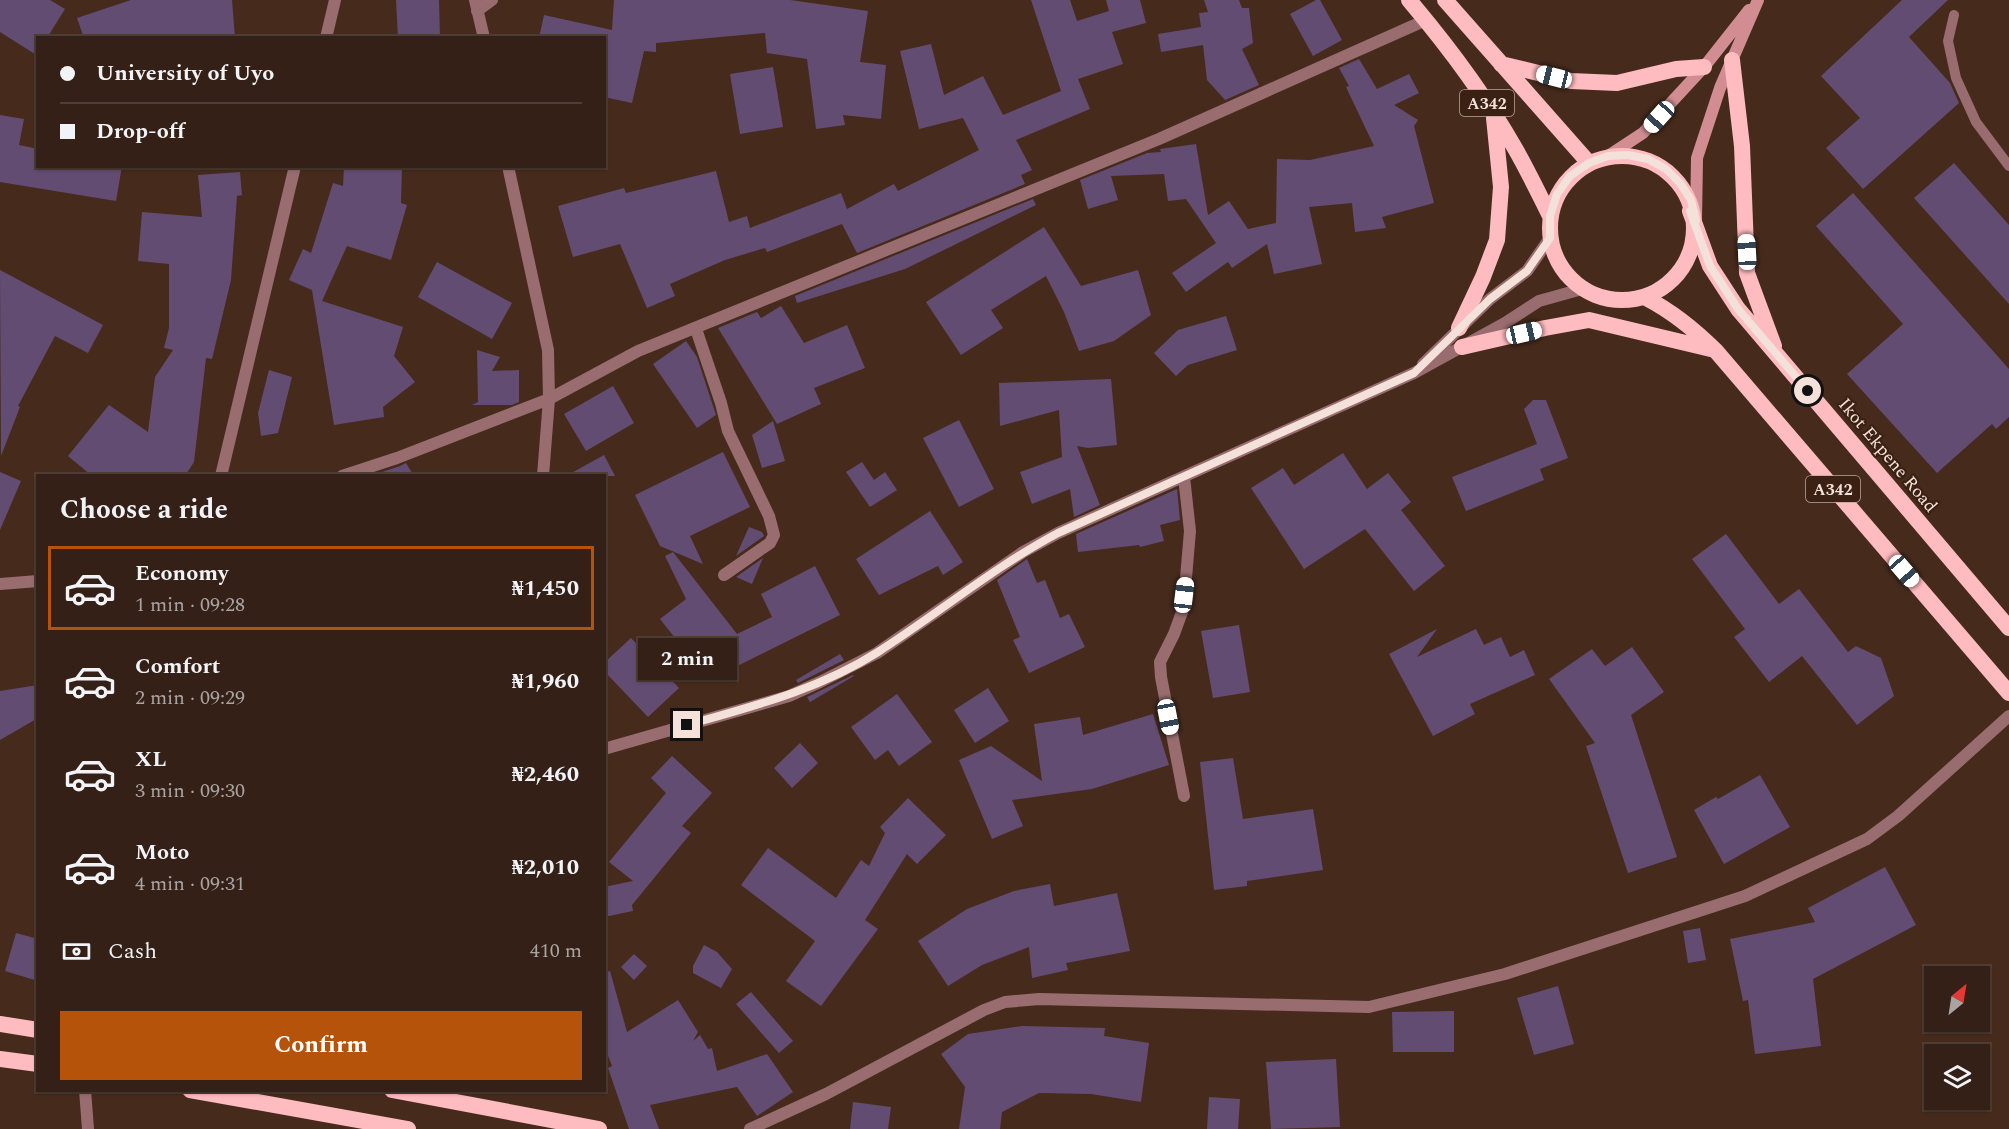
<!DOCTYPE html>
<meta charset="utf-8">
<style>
:root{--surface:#342016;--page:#3c281f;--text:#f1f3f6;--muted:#a9a3a1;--line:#4e3e35;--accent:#b45309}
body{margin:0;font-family:Spectral,serif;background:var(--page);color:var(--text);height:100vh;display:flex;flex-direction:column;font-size:22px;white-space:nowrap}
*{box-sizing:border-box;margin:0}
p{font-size:20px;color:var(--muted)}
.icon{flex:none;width:33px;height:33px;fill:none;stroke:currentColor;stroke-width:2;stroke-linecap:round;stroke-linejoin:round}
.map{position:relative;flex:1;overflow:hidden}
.details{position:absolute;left:36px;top:474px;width:570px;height:618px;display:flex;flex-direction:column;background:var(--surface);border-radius:0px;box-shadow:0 2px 4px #0004,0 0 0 2px var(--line)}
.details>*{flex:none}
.guide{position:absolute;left:36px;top:36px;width:570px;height:132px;border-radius:0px;box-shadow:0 2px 4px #0004,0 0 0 2px var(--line);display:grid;align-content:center;height:132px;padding:0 24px;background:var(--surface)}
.needle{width:39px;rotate:30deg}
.controls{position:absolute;left:1924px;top:966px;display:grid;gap:12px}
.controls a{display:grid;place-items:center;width:66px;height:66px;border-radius:0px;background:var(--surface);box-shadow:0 2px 4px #0004,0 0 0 2px var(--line);font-size:30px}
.end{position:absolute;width:27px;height:27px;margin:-14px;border:8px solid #f4e1d9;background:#111;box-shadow:0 0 0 3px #111}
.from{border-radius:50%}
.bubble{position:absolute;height:42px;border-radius:0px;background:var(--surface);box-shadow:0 2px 4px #0004,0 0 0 2px var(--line);font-size:20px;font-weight:700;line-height:42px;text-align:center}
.car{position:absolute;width:18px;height:36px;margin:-18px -9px;border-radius:8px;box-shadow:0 0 4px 2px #0007;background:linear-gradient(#fff 24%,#345 0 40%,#fff 0 76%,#345 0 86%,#fff 0)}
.guide b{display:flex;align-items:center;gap:21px;height:57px;font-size:22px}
.guide b+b{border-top:2px solid var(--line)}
.guide i{width:15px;height:15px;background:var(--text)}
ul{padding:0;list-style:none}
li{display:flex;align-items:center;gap:18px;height:84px;margin:0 12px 9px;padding:0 12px;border:3px solid transparent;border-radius:0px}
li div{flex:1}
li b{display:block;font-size:22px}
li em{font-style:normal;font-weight:700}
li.current{border-color:var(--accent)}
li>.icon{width:54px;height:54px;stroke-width:1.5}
h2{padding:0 24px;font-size:27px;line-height:72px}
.pay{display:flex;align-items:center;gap:15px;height:66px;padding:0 24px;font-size:22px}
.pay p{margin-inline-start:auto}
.primary-button{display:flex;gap:12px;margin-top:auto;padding:12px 24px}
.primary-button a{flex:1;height:69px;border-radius:0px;background:var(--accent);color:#fff;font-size:24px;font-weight:700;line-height:69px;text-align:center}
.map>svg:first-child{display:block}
</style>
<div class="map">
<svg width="2009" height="1129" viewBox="0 0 2009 1129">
<rect width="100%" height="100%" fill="#462b1d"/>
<path fill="#624c72" d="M0 0H50L65 9 47 38H38V56L0 32Z
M131 0H232L235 38H84L77 18Z
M396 0H439L440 38H398Z
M614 0H790L868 11 860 62 886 65 881 119 843 115 845 125 816 129 807 59 767 53 765 33 656 43V52L644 51 632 103 604 97V38H539L544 15 612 30Z
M1031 0H1070L1077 21 1109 11 1106 0H1140L1146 23 1112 32 1123 64 1078 79 1090 109 1016 140 1032 170 1021 175 1025 184 857 253 842 224 767 252 765 248 725 260 670 284 675 296 647 308 620 244 573 257 558 206 624 188 626 193 716 171 729 222 747 216 750 228 841 193 847 209 894 184 898 191 979 150 963 118 919 129 900 51 931 44 944 95 983 76 1003 115 1061 91Z
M1204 0H1239L1242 8H1249L1253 43 1242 49 1259 85 1225 100 1207 80 1203 45 1161 52 1158 34 1201 27 1199 13 1208 12Z
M1316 0H1320L1342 40 1313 56 1290 14Z
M1902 0H1948L1909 37 1950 83 1959 103 1863 189 1826 148 1860 118 1821 76Z
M1359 59 1377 89 1409 74 1419 93 1394 105 1418 120 1414 126 1434 203 1382 217 1386 228 1355 232 1352 203 1309 207 1322 264 1274 274 1267 244 1232 268 1228 262 1186 292 1172 273 1216 243 1186 199 1168 201 1164 174 1111 176 1118 200 1088 209 1080 180 1147 153 1161 152 1160 149 1196 144 1208 215 1229 201 1248 229 1276 223 1277 159 1310 160 1374 146 1346 87 1349 86 1339 68Z
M773 67 783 127 740 134 730 74Z
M0 115 24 119 19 145 38 149V166H122L116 201 0 182Z
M1954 163 2009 225V304L1914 198Z
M344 166H402L401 203 407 205 391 260 347 246 322 301 403 327 394 356 415 382 383 407 384 417 334 425 312 290 289 280 303 249 311 253 333 183 343 186Z
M240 172 242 195 237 196 231 280 212 359 206 358 194 462 185 476H92L68 456 109 405 148 432 155 377 173 350 164 348 169 328V264L138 261 142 212 202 217 198 175Z
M1853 193 2009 369V417L1996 429 1992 424 1937 473 1847 374 1903 324 1816 226Z
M1033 199 1036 205 905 269 797 303 795 296Z
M1044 227 1081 286 1138 270 1151 315 1114 341 1079 351 1064 312 1046 276 991 310 1003 328 961 355 926 302Z
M437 262 512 303 492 339 418 297Z
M0 270 103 325 88 353 55 336 18 406 20 407 1 456Z
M781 306 804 343 847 325 865 368 814 388 821 404 777 424 718 328 757 312 761 318Z
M1226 316 1237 350 1188 365 1176 376 1154 353 1178 330Z
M686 341 697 357 716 415 697 428 653 364Z
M477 350 500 357 492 371 519 370V402L512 405H472L478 402Z
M269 370 292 377 278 433 261 436 258 413Z
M1111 379 1117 445 1088 448 1077 446 1100 505 1074 517 1070 489 1032 504 1020 472 1062 457 1059 410 1000 426 999 383Z
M613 386 634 423 586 451 564 414Z
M1533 400H1546L1568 458 1540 469 1544 480 1466 511 1452 477 1537 444 1524 409Z
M959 420 994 489 959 507 923 438Z
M773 421 785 461 762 468 752 435Z
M723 452 750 507 690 536 703 564 660 546 635 495Z
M1343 453 1367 489 1388 473 1411 502 1401 510 1445 566 1414 591 1365 529 1304 569 1251 488 1283 468 1294 485Z
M604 455 615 476H566Z
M862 462 874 480 885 472 897 490 870 507 846 472Z
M406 463 414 476H370L400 466Z
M0 472 21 481 0 530Z
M1177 489 1180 520 1160 525 1164 541 1140 547 1139 545 1078 552 1076 534Z
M930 511 963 562 943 575 938 566 879 595 856 559Z
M749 527 762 532 764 536 736 556Z
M1726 534 1779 604 1799 589 1848 652 1856 646 1881 658 1894 696 1857 725 1802 656 1769 682 1734 637 1745 629 1692 559Z
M673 552 737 634 772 617 761 594 815 566 840 615 717 676 705 653 694 662 660 619 686 599 665 556Z
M763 558 752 584 736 577Z
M1027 559 1037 583 1045 580 1060 618 1069 614 1085 647 1029 673 1013 640 1020 637 997 580Z
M1239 625 1250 692 1213 698 1201 631Z
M1437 629 1417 657 1476 629 1484 645 1501 637 1510 657 1524 650 1535 675 1470 704 1475 714 1433 736 1389 654Z
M631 638 679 688 648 717 604 671V663Z
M1632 647 1664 692 1631 715 1677 857 1628 873 1586 746 1595 743 1549 679 1592 649 1605 666Z
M840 654 844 660 798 683 796 680Z
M853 675 854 676 810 702 807 697Z
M38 685V718L0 740V691Z
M988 688 1009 721 975 743 954 710Z
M897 694 932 742 899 766 888 750 875 760 851 727Z
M1153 714 1169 765 1092 789 1012 800 1023 826 992 839 959 760 991 746 1042 781 1034 724 1080 717 1083 735Z
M800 743 818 763 792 788 774 768Z
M672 756 712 793 682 826 691 833 632 905 633 911 604 917V887L633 881 609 862 666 793 651 778Z
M1233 758 1243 819 1313 809 1323 870 1247 881V886L1214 890 1200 762Z
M1760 775 1790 827 1724 864 1694 810 1716 797 1718 799Z
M908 798 946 835 917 864 907 854 865 920 878 929 821 1006 786 981 815 941 741 885 768 848 836 898 861 860 869 866 885 833 880 827Z
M1885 867 1916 925 1813 979 1821 1046 1755 1054 1748 1000 1743 1001 1730 939 1815 922 1808 908Z
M1050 884 1054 906 1117 893 1130 951 1066 963 1068 970 1032 978 1029 947 982 965 948 986 918 941 967 909 1014 891Z
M1700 928 1706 960 1688 963 1683 931Z
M16 933 38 939V981L5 971Z
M704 945 717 952 732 969 721 988 693 973V966Z
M634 954 647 966 634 980 621 967Z
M610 971 627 1032 678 1000 698 1032 693 1041 700 1035 708 1049 712 1048 717 1071 767 1054 793 1092 757 1116 737 1087 650 1105 659 1129H629L608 1068 612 1066 604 1045V972Z
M1558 986 1574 1044 1534 1055 1517 998Z
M751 992 793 1041 779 1053 736 1004Z
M1454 1011V1052H1393L1392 1012Z
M1022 1026 1105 1028 1104 1036 1149 1043 1141 1102 1091 1094 1039 1093 1002 1112 1000 1129H959L965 1087 941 1054 968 1034Z
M1336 1059 1340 1127 1271 1129 1266 1062Z
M1209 1097 1240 1099 1238 1129H1207Z
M853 1102 891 1107 888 1129H850Z"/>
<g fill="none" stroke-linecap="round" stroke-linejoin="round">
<path stroke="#996d70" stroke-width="10" d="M1954 15 1948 41 1956 78 1976 122 2009 166"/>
<path stroke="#996d70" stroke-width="12" d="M475 0 484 38
M477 11 492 0
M508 166 548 350 549 399 543 476
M696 329 721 403 728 431 769 516 774 535 770 543 724 575
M1423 364 1490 299 1527 271 1550 238
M342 476 397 458 549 399 638 351 1159 139 1426 20
M1184 477 1190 531 1186 578 1182 612 1174 634 1160 662 1161 677 1184 796
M0 584 38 581
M604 749 789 696 820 682 877 653 1023 552 1058 533 1414 373 1505 323 1539 301 1582 289
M750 1129 826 1094 984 1010 1005 1002 1039 999 1369 1007 1505 974 1745 896 1867 839 1898 816 2009 716"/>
<path stroke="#996d70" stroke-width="12" d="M326 38 335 0
M221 476 295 166
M85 1090 88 1129"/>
<path stroke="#d28d92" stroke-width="12" d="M1608 156 1643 133 1704 67 1749 10
M1696 220 1697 158 1720 88 1758 0"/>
<path stroke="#febbc0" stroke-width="16" d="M1409 0C1448 46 1486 97 1516 150 1528 171 1539 194 1550 216
M1445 0 1589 163
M1732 60 1742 146 1747 273 1774 346
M1501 64 1571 81 1617 83 1676 69 1704 67
M1550 228a72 72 0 1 1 144 0a72 72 0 1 1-144 0Z
M1690 211 1710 266 1738 309 2009 628
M1646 298C1673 312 1694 329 1716 351L2009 693
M1459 328 1483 277 1497 240 1501 187 1494 118
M1462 347 1545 328 1589 320 1715 350
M0 1024 38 1030
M0 1059 38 1064
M190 1090 408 1129
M392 1090 599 1129"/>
</g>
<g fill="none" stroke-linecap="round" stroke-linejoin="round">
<path stroke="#f4e1d9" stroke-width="8" d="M687 725C754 706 818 690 878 652 939 613 994 567 1058 533L1414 373 1490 299 1527 271 1550 238V216L1557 194 1570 176 1589 163 1608 156 1628 155 1648 159 1666 169 1680 183 1691 200 1696 220 1690 211 1710 266 1738 309 1808 391"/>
</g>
<g text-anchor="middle" stroke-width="4.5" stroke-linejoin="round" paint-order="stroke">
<g fill="#3b2113" stroke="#bca79e" stroke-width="1.5">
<rect x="1460" y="90" width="54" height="26" rx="4.5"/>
<rect x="1806" y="476" width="54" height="26" rx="4.5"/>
</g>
<g font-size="16" font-weight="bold" fill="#f4e1d9">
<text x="1487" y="109">A342</text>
<text x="1833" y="495">A342</text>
</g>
<g font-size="18" fill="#f4e1d9" stroke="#3b2113">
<text transform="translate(1888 455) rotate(50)" y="6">Ikot Ekpene Road</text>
</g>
</g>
</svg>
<div class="controls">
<a><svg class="needle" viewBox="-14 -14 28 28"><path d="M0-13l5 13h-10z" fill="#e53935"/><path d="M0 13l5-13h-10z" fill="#a9a3a1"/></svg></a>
<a><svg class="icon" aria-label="layers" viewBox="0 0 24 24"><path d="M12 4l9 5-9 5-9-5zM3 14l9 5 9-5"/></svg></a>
</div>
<i class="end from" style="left:1808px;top:391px"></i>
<i class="end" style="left:687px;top:725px"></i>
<div class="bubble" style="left:638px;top:638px;width:99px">2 min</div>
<i class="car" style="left:1554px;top:77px;rotate:284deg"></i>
<i class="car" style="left:1659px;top:117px;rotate:222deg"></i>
<i class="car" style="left:1747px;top:252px;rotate:357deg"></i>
<i class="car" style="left:1524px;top:333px;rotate:77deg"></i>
<i class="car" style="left:1904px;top:571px;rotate:139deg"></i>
<i class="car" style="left:1184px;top:595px;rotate:7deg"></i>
<i class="car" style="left:1168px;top:717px;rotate:169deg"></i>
<div class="guide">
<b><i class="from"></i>University of Uyo</b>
<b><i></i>Drop-off</b>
</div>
<section class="details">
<h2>Choose a ride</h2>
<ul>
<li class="current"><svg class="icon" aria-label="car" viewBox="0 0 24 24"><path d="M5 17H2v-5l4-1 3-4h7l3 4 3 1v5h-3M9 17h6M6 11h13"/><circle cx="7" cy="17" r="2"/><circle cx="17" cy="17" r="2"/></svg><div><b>Economy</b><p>1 min · 09:28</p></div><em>₦1,450</em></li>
<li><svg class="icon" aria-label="car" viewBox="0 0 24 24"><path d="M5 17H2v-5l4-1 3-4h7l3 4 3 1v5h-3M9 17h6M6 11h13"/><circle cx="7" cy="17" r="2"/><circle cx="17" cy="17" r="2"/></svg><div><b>Comfort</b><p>2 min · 09:29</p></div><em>₦1,960</em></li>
<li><svg class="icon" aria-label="car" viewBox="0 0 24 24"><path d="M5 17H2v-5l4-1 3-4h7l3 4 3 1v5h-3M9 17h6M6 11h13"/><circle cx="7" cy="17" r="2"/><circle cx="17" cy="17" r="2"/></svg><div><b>XL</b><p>3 min · 09:30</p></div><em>₦2,460</em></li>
<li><svg class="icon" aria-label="car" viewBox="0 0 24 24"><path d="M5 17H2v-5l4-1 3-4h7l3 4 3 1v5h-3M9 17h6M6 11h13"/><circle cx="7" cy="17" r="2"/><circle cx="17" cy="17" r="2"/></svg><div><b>Moto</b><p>4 min · 09:31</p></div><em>₦2,010</em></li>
</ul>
<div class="pay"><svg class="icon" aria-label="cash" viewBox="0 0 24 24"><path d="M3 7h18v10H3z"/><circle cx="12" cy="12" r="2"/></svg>Cash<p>410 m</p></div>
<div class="primary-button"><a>Confirm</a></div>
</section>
</div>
